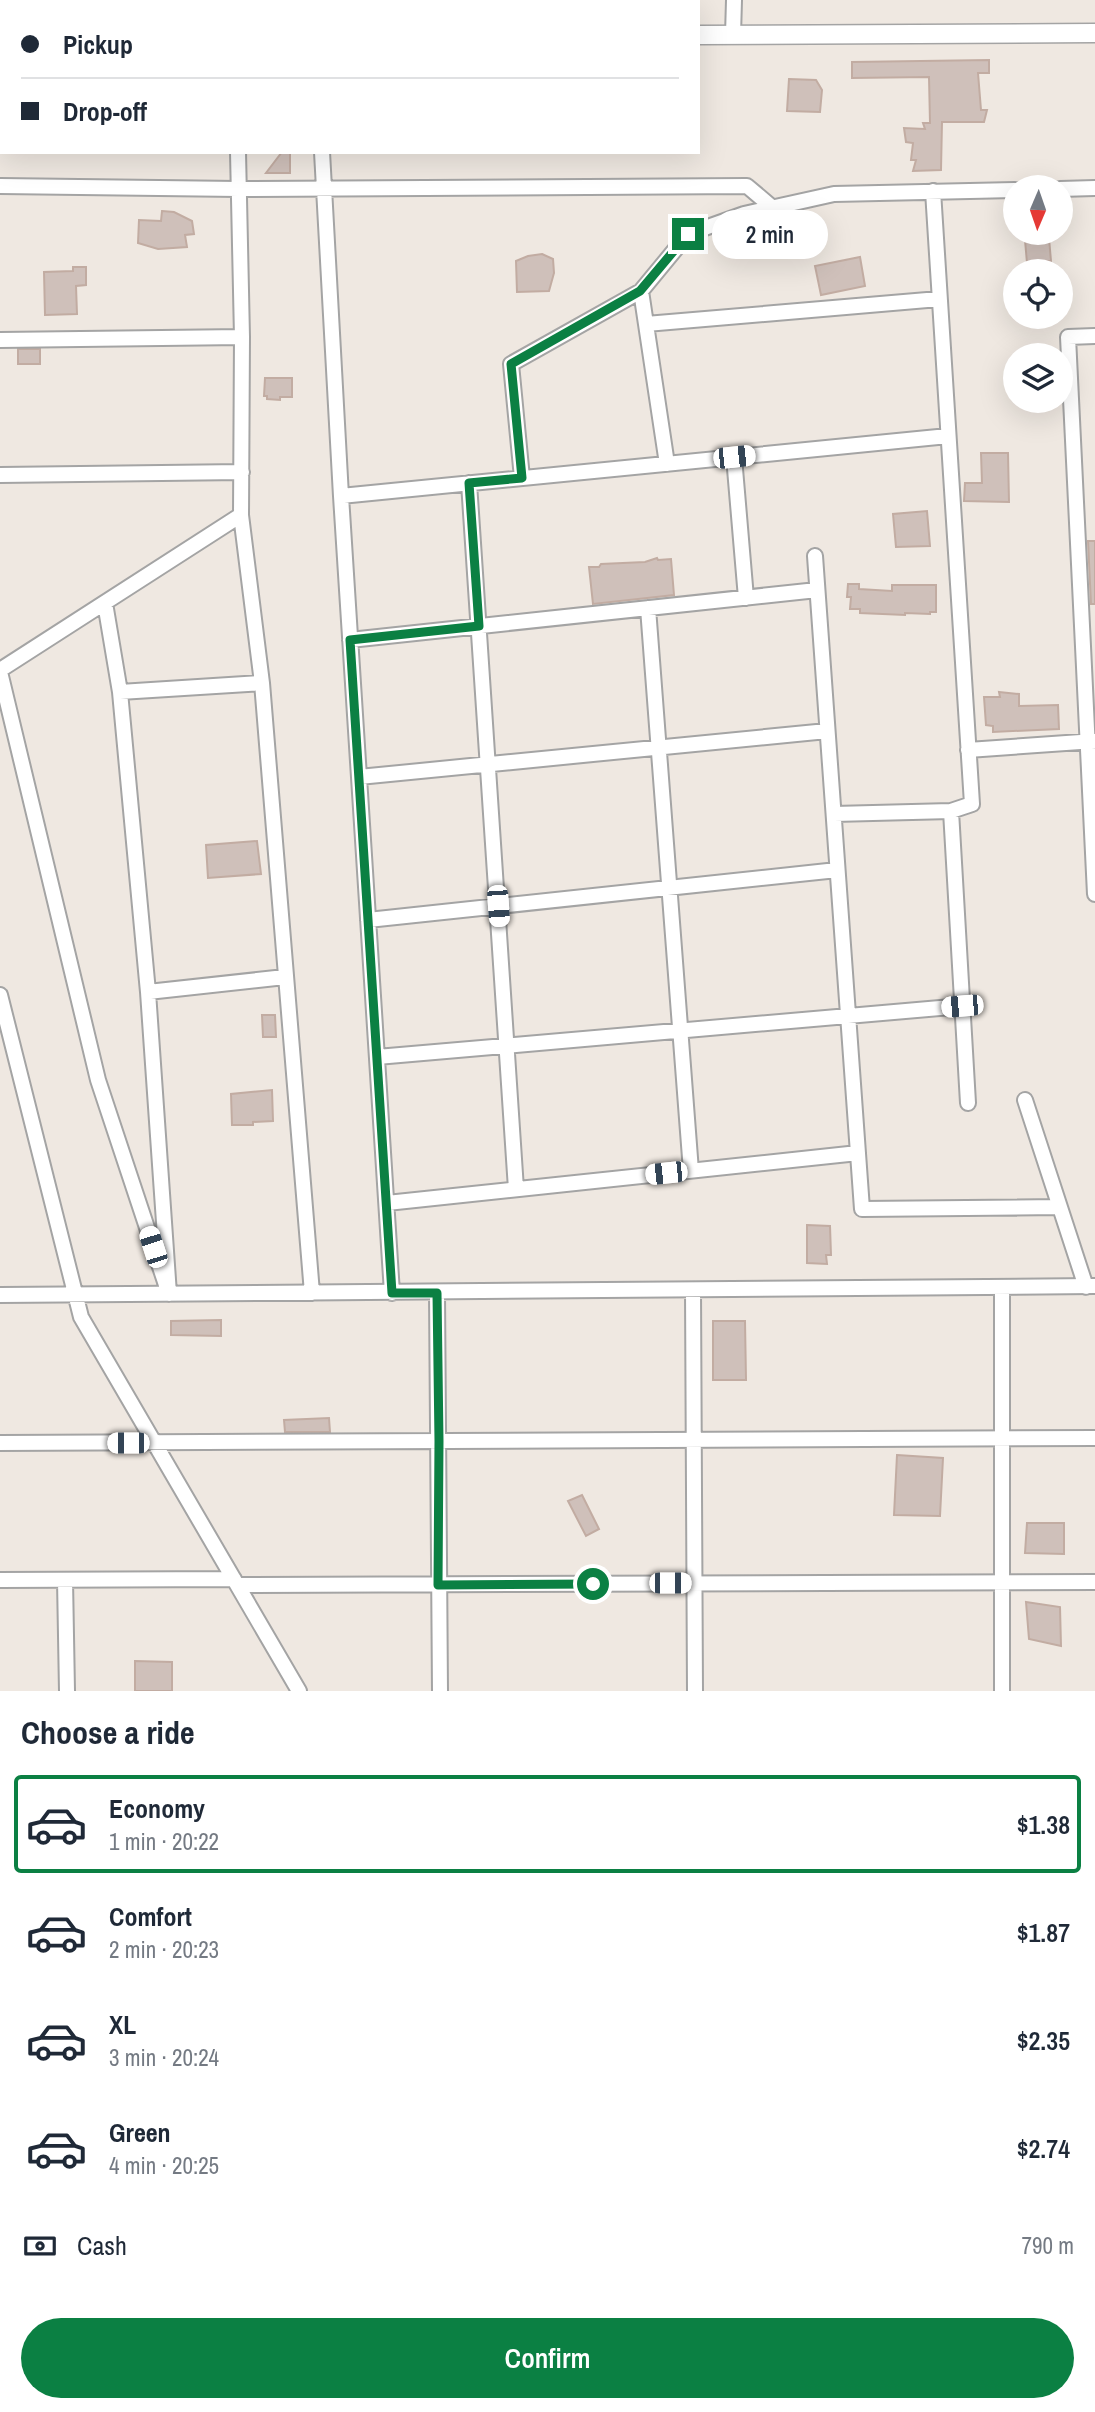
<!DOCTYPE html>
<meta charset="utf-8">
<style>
:root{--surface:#fff;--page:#f6f6f7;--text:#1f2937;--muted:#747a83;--line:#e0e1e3;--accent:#0b8043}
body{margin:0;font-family:"Archivo Narrow",sans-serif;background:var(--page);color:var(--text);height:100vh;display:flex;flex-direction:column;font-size:26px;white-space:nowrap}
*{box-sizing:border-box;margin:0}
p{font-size:23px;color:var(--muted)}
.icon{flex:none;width:38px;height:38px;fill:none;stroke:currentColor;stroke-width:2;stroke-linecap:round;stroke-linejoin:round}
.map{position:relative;height:1691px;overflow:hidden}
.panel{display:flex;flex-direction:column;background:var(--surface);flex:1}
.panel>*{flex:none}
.hud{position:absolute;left:0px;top:0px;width:700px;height:154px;box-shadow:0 7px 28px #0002;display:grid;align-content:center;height:154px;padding:0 21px;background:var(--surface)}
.needle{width:46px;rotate:182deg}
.buttons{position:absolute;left:1003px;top:175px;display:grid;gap:14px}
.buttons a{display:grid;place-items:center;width:70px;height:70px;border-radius:50%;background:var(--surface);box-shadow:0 7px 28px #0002;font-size:35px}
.end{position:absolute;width:32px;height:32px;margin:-16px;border:9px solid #0b8043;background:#fff;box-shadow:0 0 0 4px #fff}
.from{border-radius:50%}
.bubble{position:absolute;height:49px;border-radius:24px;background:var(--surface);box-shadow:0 7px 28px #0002;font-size:23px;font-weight:600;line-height:49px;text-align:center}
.car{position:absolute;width:21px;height:42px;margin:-21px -10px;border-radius:9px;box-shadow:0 0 5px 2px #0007;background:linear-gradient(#fff 24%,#345 0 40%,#fff 0 76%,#345 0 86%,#fff 0)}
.hud b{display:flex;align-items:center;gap:24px;height:66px;font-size:26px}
.hud b+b{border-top:2px solid var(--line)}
.hud i{width:18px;height:18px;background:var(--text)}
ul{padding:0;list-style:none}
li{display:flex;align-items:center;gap:21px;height:98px;margin:0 14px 10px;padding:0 7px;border:4px solid transparent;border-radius:7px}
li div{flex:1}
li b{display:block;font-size:26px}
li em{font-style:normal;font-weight:600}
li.active{border-color:var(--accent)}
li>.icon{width:63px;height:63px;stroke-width:1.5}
h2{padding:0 21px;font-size:32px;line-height:84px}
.pay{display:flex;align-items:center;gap:18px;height:77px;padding:0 21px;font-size:26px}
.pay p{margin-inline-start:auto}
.primary-button{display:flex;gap:14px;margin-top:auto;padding:14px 21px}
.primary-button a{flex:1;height:80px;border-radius:42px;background:var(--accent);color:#fff;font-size:28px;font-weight:600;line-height:80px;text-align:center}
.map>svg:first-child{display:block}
</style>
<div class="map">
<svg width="1095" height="1691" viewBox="0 0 1095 1691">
<rect width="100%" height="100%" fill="#efe8e1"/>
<path fill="#cfc0ba" stroke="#c2aca2" stroke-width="2" d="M989 60V73H978L981 110H987L984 122H942L941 170 913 171 916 160H911L913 143 906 142 904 128 925 129 923 123H930L929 77 852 78V62Z
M789 79 816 80 822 90 820 112 787 111Z
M282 152H290V173H266Z
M162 211 174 212 192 221 194 234 185 235 187 247 158 249 138 243 139 220 161 221Z
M1049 238 1051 261 1027 263 1025 240Z
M542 254 553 259 554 273 549 291 517 292 516 261 528 256Z
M860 257 865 286 821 295 815 266Z
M73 267H86V285L76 286 77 314 45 315 44 272 73 271Z
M18 349H40V364H18Z
M265 378H292V397H280V400L267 399V396H264Z
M981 453H1008L1009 502 964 501 965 483H982Z
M927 511 930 546 896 547 893 514Z
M1088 541H1095V604H1091Z
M657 558 658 560 671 559 674 595 593 604 589 567H599L601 564 645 562Z
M848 584H859V589L892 591V585H936V612H930V614L905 613V615L860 613V609H850L851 597H847Z
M999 692 1019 694V706L1058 705 1059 729 993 732V726L986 725 984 697H1000Z
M257 841 261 874 208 878 206 845Z
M262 1015H275L276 1037H263Z
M272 1090 273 1121 253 1122V1125H232L231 1094Z
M807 1225 830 1226 831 1255H826L827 1264 807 1263Z
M221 1320V1336L171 1335V1321Z
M713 1321H745L746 1380H713Z
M329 1418 330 1432H285L284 1420Z
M897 1455 943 1458 940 1516 894 1515Z
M582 1495 599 1529 586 1536 568 1501Z
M1027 1523H1064V1554L1025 1553Z
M1026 1602 1060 1607 1061 1646 1029 1639Z
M135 1661 172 1662V1691H135Z"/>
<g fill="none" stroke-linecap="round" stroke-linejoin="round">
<defs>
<path id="minor" d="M71 0V2
M186 0V2
M301 0V2
M733 35 734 0
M238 152 242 337 241 515 262 683 312 1293
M322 152 341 496 392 1293
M0 186 238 189 747 186 773 208
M1060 189 1095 188
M933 191 972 804 951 811
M641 291 688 234 744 214 834 194 1015 190
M646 324 939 299
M1095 336 1068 337 1095 894
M0 340 242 337
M734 457 746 598
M0 475 242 472
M522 478 511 364 641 291 667 464
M469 483 516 1189
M341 496 948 436
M815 556 862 1209 1060 1207
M648 608 691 1171
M350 640 817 590
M0 670 241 515
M0 672 98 1080 169 1294 148 992 120 692 105 603
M120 692 262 683
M968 750 1095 741
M359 777 827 731
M834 814 951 811 968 1103
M368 920 837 870
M148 992 285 977
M0 995 81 1317 299 1691
M377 1057 963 1006
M1025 1100 1086 1287
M387 1203 858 1153
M1002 1287V1691
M693 1290 695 1691
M437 1293 440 1691
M0 1295 1095 1286
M0 1443 1095 1438
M0 1580 234 1579
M65 1580 67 1691
M238 1585 1095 1582"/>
<path id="tertiary" d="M698 35 1095 33
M0 37H2"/>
</defs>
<use href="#minor" stroke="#a4a4a4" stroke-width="18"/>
<use href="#tertiary" stroke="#a4a4a4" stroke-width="21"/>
<use href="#minor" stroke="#fff" stroke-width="14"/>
<use href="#tertiary" stroke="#fff" stroke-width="18"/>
</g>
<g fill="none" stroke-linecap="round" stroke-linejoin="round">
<path stroke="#0b8043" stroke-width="9" d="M593 1584 438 1585 439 1441 437 1293H392L350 640 479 626 469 483 522 478 511 364 640 291 688 234"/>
</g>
</svg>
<div class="buttons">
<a><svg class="needle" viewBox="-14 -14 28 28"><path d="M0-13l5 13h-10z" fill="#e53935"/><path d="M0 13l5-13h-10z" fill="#747a83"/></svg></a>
<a><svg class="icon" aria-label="locate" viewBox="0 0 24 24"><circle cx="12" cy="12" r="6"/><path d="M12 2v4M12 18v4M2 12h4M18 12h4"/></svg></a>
<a><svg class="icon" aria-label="layers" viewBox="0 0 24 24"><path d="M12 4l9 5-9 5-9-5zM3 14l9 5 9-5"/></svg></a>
</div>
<i class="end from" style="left:593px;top:1584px"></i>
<i class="end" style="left:688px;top:234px"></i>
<div class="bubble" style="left:712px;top:210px;width:116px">2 min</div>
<i class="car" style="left:734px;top:457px;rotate:84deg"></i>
<i class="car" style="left:498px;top:906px;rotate:176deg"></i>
<i class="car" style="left:962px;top:1006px;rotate:265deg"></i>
<i class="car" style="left:666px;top:1173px;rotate:264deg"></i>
<i class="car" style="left:153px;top:1247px;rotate:342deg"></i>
<i class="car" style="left:128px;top:1443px;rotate:270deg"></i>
<i class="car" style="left:670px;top:1583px;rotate:90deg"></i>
<div class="hud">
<b><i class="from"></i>Pickup</b>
<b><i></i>Drop-off</b>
</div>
</div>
<section class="panel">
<h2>Choose a ride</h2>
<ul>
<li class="active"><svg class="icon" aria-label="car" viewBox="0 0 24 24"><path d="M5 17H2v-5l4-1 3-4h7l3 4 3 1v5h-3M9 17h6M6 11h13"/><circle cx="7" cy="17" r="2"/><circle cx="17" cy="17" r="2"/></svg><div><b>Economy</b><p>1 min · 20:22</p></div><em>$1.38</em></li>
<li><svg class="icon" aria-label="car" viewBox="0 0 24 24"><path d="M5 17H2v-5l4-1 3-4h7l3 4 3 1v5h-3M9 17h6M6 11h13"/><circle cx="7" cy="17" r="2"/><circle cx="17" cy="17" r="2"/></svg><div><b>Comfort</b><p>2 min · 20:23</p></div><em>$1.87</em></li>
<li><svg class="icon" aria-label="car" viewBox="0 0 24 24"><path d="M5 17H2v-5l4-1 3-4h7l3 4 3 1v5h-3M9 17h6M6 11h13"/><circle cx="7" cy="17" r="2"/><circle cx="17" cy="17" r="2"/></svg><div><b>XL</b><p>3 min · 20:24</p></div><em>$2.35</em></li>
<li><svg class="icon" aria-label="car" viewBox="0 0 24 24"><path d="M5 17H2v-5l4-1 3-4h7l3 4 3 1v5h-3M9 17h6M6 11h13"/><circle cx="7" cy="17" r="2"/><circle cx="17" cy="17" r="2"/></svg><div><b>Green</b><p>4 min · 20:25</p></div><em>$2.74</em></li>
</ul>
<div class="pay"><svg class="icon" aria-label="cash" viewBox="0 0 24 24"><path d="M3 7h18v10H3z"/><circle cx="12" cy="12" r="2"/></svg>Cash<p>790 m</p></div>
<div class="primary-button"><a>Confirm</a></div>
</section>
